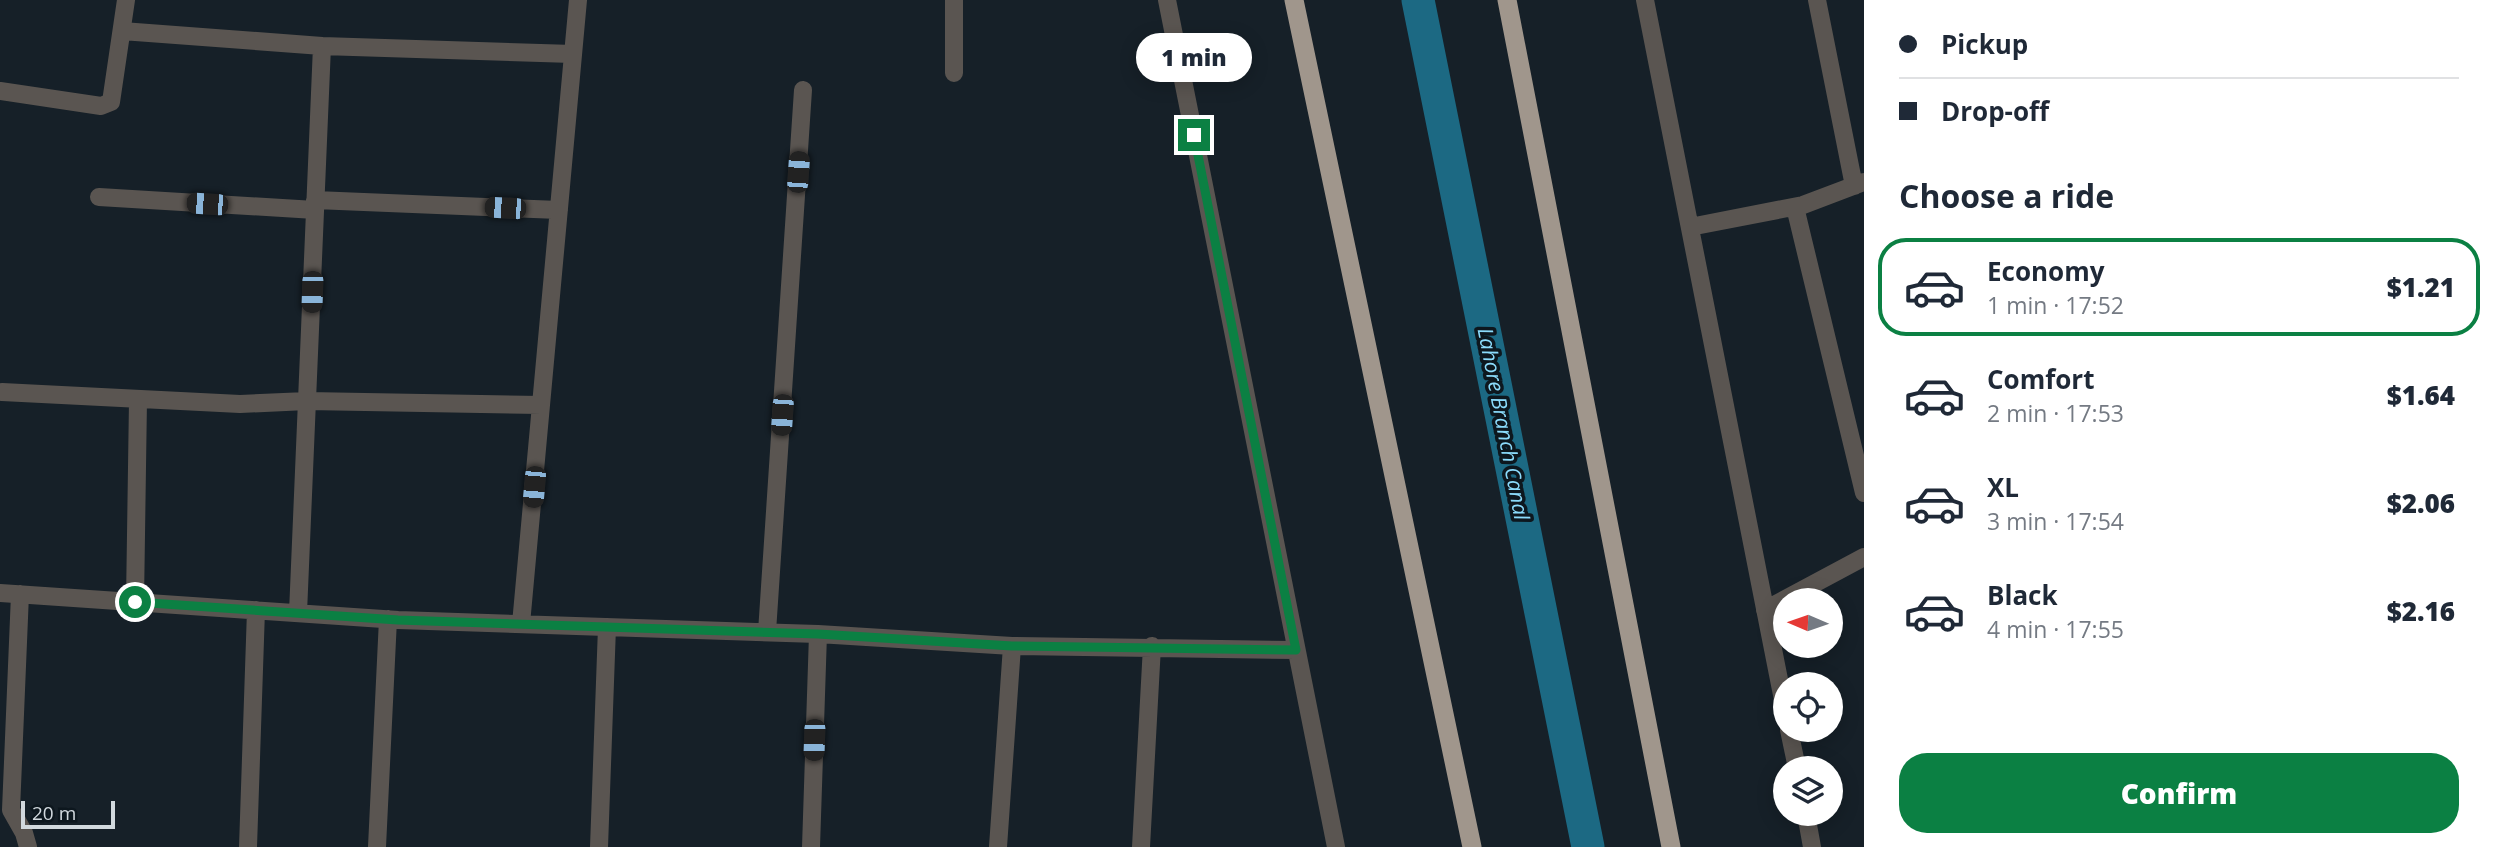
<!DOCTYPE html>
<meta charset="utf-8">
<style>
:root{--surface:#fff;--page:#f6f6f7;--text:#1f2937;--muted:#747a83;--line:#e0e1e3;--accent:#0b8043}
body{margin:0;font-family:"Open Sans",sans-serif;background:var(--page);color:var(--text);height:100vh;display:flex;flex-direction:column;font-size:26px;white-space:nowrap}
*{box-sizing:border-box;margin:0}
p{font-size:23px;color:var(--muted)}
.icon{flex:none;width:38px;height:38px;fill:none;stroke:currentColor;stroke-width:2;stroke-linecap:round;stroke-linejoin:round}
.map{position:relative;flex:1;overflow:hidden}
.panel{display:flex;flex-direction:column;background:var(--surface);width:630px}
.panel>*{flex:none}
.guide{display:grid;align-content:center;height:154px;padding:0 35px;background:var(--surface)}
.needle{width:46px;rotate:272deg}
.fabs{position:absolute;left:1773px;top:588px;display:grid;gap:14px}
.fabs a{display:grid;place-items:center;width:70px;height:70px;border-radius:50%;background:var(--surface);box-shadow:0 4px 18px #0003;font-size:35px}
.scale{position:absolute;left:21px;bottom:18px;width:94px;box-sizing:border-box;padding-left:7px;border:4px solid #d2d9de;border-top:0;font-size:19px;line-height:24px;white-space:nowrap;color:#d2d9de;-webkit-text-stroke:5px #0d171e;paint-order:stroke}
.end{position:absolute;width:32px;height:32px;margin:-16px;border:9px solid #0b8043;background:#fff;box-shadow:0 0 0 4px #fff}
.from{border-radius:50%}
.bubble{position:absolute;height:49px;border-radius:24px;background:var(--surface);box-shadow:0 4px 18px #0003;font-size:23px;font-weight:800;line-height:49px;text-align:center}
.car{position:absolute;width:21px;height:42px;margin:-21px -10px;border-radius:9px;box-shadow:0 0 5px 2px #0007;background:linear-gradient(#222 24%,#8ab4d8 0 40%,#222 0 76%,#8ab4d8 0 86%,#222 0)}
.guide b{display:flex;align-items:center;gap:24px;height:66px;font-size:26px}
.guide b+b{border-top:2px solid var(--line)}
.guide i{width:18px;height:18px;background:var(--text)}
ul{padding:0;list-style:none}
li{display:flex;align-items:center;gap:21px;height:98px;margin:0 14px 10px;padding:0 21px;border:4px solid transparent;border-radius:28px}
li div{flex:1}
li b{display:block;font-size:26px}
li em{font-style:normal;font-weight:800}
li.selected{border-color:var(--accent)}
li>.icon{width:63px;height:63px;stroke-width:1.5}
h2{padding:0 35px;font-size:32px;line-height:84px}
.cta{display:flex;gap:14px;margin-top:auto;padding:14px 35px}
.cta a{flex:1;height:80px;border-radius:28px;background:var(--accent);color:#fff;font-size:28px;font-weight:800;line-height:80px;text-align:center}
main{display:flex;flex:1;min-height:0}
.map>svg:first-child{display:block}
</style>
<main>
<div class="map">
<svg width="1864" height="847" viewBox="0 0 1864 847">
<rect width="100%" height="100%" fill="#162028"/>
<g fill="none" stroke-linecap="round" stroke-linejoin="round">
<path stroke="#1c6983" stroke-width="33" d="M1418 0 1588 847"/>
<path stroke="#5a5551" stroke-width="18" d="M954 0V73
M1167 0 1336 847
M1645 0 1785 710
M1817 0 1854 186
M122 31 322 46
M0 91 101 106 111 102 126 0
M99 197 315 210
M315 200 559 210
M1795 207 1864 493
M1690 227 1803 205 1864 182
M2 392 240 404 307 401 541 405
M0 593 398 620 818 634 1012 646 1296 650
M20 594 11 810 24 833 28 847
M135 602 138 400
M1765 610 1864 557
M298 613 322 46 573 54
M521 624 578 0
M767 632 803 90
M1789 730 1797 768
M1806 814 1812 847
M248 847 256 610
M377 847 388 619
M599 847 607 627
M811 847 818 634
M998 847 1012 646
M1141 847 1152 646"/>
<path stroke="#a0968c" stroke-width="19" d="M1294 0 1472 847
M1507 0 1671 847"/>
</g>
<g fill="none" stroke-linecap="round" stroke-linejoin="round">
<path stroke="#0b8043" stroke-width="9" d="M135 602 398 620 818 634 1012 646 1296 650 1194 135"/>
</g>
<g text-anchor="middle" stroke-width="7" stroke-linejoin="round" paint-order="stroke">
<g font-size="21" font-style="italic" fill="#8bdbfb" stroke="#0d171e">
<text transform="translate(1503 424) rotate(79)" y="7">Lahore Branch Canal</text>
</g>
</g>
</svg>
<div class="fabs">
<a><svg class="needle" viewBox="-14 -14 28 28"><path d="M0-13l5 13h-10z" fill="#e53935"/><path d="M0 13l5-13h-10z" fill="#747a83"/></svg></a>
<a><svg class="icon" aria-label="locate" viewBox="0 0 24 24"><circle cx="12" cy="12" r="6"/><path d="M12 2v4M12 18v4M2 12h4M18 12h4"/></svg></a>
<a><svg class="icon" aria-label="layers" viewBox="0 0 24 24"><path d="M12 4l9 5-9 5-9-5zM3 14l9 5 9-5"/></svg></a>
</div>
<div class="scale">20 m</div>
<i class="end from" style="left:135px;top:602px"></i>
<i class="end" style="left:1194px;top:135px"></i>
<div class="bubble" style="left:1136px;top:33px;width:116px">1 min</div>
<i class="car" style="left:798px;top:172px;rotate:4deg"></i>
<i class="car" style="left:207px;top:204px;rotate:274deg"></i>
<i class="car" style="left:505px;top:208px;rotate:273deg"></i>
<i class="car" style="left:312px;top:292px;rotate:182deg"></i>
<i class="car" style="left:782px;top:415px;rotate:184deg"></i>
<i class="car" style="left:534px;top:487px;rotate:185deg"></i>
<i class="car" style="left:814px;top:740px;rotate:182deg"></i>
</div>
<section class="panel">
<div class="guide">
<b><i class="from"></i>Pickup</b>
<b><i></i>Drop-off</b>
</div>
<h2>Choose a ride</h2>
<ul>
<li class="selected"><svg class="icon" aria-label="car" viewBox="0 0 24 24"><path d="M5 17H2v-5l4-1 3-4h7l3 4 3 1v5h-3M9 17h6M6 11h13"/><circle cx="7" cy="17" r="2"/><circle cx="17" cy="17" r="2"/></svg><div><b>Economy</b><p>1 min · 17:52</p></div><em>$1.21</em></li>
<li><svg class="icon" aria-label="car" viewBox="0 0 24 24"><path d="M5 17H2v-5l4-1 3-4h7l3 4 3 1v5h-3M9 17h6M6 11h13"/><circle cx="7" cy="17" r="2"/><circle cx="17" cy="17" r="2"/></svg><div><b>Comfort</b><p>2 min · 17:53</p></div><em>$1.64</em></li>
<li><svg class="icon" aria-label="car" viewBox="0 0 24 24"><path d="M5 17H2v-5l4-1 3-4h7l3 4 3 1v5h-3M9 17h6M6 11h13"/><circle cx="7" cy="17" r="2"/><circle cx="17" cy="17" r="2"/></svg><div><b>XL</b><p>3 min · 17:54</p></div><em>$2.06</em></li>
<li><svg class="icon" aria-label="car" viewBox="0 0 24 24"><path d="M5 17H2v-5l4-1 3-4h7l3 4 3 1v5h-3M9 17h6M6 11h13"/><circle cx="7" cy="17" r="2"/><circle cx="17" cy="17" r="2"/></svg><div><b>Black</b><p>4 min · 17:55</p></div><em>$2.16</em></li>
</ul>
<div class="cta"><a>Confirm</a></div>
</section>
</main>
